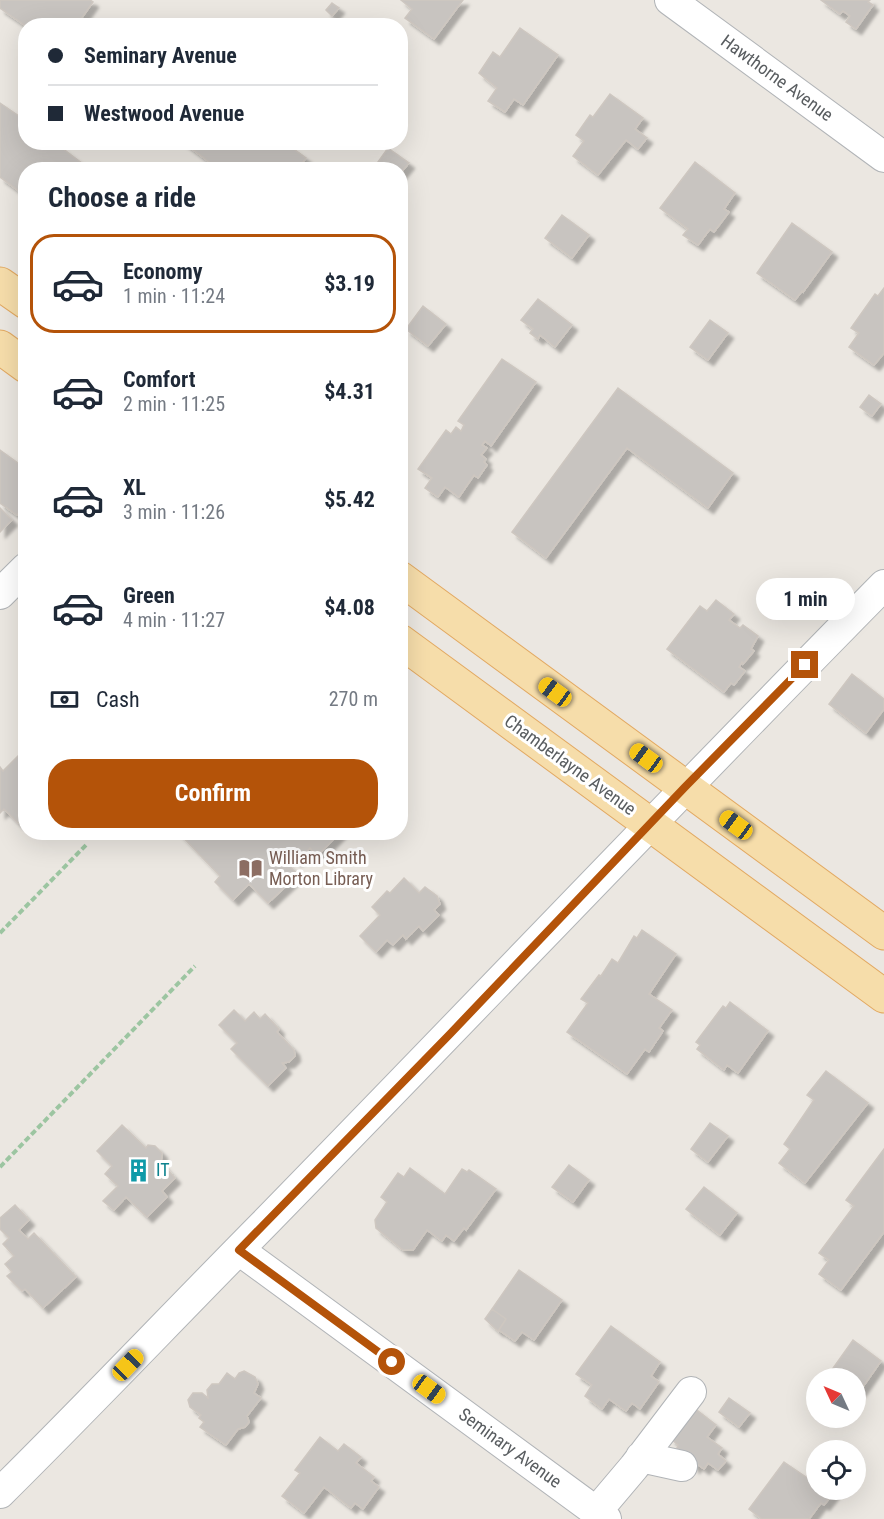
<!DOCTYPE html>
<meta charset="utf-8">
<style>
:root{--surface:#fff;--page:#f2f2f3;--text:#1f2937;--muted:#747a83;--line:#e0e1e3;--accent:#b45309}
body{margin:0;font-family:"Roboto Condensed",sans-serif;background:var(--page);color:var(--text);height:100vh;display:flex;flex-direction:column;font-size:22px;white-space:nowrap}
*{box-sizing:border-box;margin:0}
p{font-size:20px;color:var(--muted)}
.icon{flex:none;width:33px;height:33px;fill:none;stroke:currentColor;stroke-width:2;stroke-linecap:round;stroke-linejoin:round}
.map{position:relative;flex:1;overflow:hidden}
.details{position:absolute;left:18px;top:162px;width:390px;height:678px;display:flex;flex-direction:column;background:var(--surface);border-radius:24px;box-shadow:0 6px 24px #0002}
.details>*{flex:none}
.top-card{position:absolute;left:18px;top:18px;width:390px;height:132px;border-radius:24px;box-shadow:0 6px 24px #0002;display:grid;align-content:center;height:132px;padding:0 30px;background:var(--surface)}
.needle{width:39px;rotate:314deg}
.controls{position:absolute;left:806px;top:1368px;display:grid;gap:12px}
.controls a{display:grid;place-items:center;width:60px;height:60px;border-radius:50%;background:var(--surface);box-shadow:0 6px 24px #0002;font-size:30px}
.end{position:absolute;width:27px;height:27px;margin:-14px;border:8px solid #b45309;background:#fff;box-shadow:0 0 0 3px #fff}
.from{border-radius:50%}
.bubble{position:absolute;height:42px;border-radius:21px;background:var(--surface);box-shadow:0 6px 24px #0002;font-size:20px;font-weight:700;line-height:42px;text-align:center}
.car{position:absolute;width:18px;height:36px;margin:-18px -9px;border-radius:8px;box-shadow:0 0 4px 2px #0007;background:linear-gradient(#f5c518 24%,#345 0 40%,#f5c518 0 76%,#345 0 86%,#f5c518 0)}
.top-card b{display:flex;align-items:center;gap:21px;height:57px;font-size:22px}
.top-card b+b{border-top:2px solid var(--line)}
.top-card i{width:15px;height:15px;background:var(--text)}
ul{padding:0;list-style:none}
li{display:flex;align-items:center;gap:18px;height:99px;margin:0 12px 9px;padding:0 18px;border:3px solid transparent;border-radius:24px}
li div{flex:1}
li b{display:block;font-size:22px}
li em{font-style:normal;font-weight:700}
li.selected{border-color:var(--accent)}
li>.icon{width:54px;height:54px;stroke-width:1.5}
h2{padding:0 30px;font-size:27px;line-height:72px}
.pay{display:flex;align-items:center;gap:15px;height:66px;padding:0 30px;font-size:22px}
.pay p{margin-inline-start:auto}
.primary-button{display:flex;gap:12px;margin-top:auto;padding:12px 30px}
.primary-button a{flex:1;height:69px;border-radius:24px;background:var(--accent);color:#fff;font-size:24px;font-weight:700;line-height:69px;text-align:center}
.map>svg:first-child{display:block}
</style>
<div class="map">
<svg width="884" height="1519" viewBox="0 0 884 1519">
<defs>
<filter id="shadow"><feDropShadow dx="5.5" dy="5.5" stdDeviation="1.5" flood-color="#0004"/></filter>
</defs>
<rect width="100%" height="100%" fill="#ebe7e1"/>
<path fill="#c8c4c0" stroke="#cec7c0" stroke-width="1.5" filter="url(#shadow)" d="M0 0H90L93 2 76 26H26L0 8Z
M401 0H463L434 39 405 18 412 9Z
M821 0H870L868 2 873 5 856 29 846 22 850 16 843 11 840 14Z
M332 3 339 8 332 16 326 10Z
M520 28 558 55 523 105 514 99 505 112 488 101 497 88 479 73 493 52 500 57Z
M610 94 643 118 635 129 647 138 638 149 626 140 598 175 573 156 584 141 576 135 590 115 593 117Z
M0 103 26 121V142H54L91 170H26V196L0 177Z
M183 142H284L306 158 297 170H220Z
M388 148 409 163 400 174V170H380L375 166Z
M695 162 735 193 724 209 729 212 714 232 710 229 698 245 683 235 688 229 660 208Z
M562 215 589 235 572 258 545 238Z
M792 223 832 252 803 292 802 291 795 300 757 273Z
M884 288V353L874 365 849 347 859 333 851 328 875 294 878 296Z
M538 299 572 325 555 347 540 335 538 339 530 333 533 329 521 320Z
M423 306 446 324 428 346 406 329Z
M710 320 728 333 708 360 690 347Z
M502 359 536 382 491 446 485 441 482 445 487 448 481 455 486 459 484 462 487 465 478 478 474 475 459 497 445 487 438 497 425 488 432 478 418 469 446 430 451 434 456 427 461 431 464 425 458 421Z
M618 388 733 473 708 508 627 448 546 558 512 532Z
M869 395 881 404 872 416 860 407Z
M0 450 26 469V503L17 515 0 503Z
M0 508 12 520 0 532Z
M716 600 734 614 729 620 740 628 743 625 758 636 751 649 754 651 743 664 742 662 739 667 745 671 734 685 731 683 724 692 667 649 700 606 707 611Z
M852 674 884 699V709L866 733 829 704Z
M26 748V816L18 823 4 809 0 813V767L3 771Z
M178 832H341L317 856 310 848 296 861 284 848 278 854 298 875 268 903 249 884 233 900 215 882 220 876Z
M404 878 419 893 425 887 437 896 440 904 434 910 439 915 423 931 419 926 406 939 403 935 393 945 387 940 376 952 360 936 380 915 372 907 387 891 390 893Z
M642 930 676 954 649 994 672 1010 659 1028 663 1031 649 1052 645 1049 627 1074 567 1032 588 1003 581 999 599 975 601 976 612 959 618 963 634 936 637 938Z
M730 1002 768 1031 738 1073 727 1065 724 1070 697 1049 700 1045 696 1042 723 1006 726 1008Z
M234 1010 245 1021 254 1012 260 1019 265 1014 279 1029 277 1032 294 1050 295 1056 289 1062 282 1063 286 1068 268 1086 231 1049 237 1043 219 1025Z
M826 1071 868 1103 805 1183 779 1163 790 1149 784 1144 814 1100 807 1095Z
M710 1123 728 1136 708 1162 691 1149Z
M122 1125 146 1148 148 1145 155 1146 162 1153 161 1163 175 1178 162 1191 167 1197 147 1217 126 1197 114 1210 103 1201 118 1186 105 1174 112 1166 97 1151Z
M884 1149V1232L841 1290 819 1274 829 1260 819 1253 854 1206 846 1200Z
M569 1165 589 1180 573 1202 552 1187Z
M410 1168 445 1194 462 1169 467 1172 469 1170 496 1189 466 1230 464 1228 454 1241 446 1235 442 1241 427 1230 413 1250H403L376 1228 375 1220 387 1202 381 1197 398 1173 404 1177Z
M704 1187 737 1213 720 1235 686 1209Z
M15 1205 29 1220 19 1230 28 1239 34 1233 76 1277 43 1308 25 1289 22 1291 7 1276 12 1272 5 1264 14 1256 3 1244 9 1238 0 1229V1218Z
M519 1270 562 1300 534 1340 522 1332 515 1341 499 1330 506 1319 492 1309Z
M492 1309 506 1319 498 1331 485 1319Z
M611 1326 660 1362 651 1376 659 1382 640 1409 632 1403 626 1411 609 1399 602 1409 585 1396 592 1385 576 1374Z
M853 1340 881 1361 860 1391 855 1388V1378H842L831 1371Z
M244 1371 255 1377 258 1384 254 1393 261 1398 247 1416 249 1422 245 1427 238 1429 226 1445 200 1427 204 1422 199 1418 201 1415 190 1407 188 1400 193 1393H202L208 1398 207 1390 212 1384H219L227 1373 235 1379 239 1373Z
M729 1398 750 1413 739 1427 719 1412Z
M693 1407 716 1425 707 1437 722 1448 718 1454 726 1461 718 1470 708 1463 704 1469 697 1464 694 1468 689 1457 677 1448 678 1445 670 1438Z
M320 1437 338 1451 344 1444 361 1457 356 1463 374 1477 371 1481 379 1487 363 1509 355 1503 351 1508 324 1487 304 1513 282 1496 300 1473 295 1470Z
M784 1462 806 1477 814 1467 816 1468V1490H836L824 1505 821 1503 809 1519H762L749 1509Z"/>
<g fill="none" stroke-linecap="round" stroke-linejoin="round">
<defs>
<path id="minor" d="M670 0 884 157
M0 594 26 568
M239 1250 606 1519
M641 1457 682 1466
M0 1493C89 1405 175 1314 263 1225 471 1012 675 797 884 585
M596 1512 634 1467 691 1392"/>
<path id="major" d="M0 284 26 302
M0 347 26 366
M400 578 884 933
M400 641 884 996"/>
</defs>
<use href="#minor" stroke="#b1b4b7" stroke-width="32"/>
<use href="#major" stroke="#e2a962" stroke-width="35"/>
<path stroke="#9cc5a1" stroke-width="4" stroke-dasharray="6 3" stroke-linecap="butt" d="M0 933 86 845
M0 1167 195 966"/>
<use href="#minor" stroke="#fff" stroke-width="30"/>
<use href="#major" stroke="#f6ddaa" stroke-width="33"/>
</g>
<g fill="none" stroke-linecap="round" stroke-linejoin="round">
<path stroke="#b45309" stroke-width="8" d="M392 1362 239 1250 450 1034 685 787 805 665"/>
</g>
<defs>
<symbol id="library-bare" viewBox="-9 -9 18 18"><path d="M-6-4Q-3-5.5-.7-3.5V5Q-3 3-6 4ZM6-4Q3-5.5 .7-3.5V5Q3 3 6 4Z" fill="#8d6e63" stroke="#fff" stroke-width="2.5" paint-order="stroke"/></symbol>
<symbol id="building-bare" viewBox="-9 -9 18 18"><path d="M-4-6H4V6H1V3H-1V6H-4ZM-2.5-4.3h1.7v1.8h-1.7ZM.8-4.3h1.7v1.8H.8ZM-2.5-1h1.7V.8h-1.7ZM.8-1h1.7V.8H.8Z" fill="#0f9aa8" stroke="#fff" stroke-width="2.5" paint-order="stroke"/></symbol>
</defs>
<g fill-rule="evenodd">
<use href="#library-bare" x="234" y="852" width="33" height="33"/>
<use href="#building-bare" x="122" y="1154" width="33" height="33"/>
</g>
<g text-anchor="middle" stroke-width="6" stroke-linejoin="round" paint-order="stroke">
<g font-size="18" fill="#595d60" stroke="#fff">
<text transform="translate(777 78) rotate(36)" y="6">Hawthorne Avenue</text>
<text transform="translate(570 765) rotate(36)" y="6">Chamberlayne Avenue</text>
<text transform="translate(510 1448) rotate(36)" y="6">Seminary Avenue</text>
</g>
<g font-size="18" fill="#785e54" stroke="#fff" text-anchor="start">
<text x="269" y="864">William Smith<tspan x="269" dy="21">Morton Library</tspan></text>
</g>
<g font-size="18" fill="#0d838f" stroke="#fff" text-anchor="start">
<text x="156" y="1176">IT</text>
</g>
</g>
</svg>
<div class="controls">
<a><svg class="needle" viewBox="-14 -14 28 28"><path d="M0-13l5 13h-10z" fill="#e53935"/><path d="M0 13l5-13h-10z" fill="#747a83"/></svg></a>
<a><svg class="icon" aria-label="locate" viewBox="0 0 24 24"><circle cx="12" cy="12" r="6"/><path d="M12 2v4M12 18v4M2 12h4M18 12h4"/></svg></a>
</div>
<i class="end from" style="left:392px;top:1362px"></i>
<i class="end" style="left:805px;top:665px"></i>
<div class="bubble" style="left:756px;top:578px;width:99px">1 min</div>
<i class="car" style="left:555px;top:692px;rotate:306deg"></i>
<i class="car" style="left:646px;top:758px;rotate:306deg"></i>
<i class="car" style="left:736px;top:825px;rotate:306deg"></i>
<i class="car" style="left:128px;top:1365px;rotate:44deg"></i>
<i class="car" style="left:429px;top:1389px;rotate:126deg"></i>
<div class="top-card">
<b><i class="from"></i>Seminary Avenue</b>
<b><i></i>Westwood Avenue</b>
</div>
<section class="details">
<h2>Choose a ride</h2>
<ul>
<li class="selected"><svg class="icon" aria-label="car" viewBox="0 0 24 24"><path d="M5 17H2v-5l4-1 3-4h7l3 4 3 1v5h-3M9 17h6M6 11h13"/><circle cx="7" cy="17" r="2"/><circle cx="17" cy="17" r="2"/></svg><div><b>Economy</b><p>1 min · 11:24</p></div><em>$3.19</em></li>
<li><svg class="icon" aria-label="car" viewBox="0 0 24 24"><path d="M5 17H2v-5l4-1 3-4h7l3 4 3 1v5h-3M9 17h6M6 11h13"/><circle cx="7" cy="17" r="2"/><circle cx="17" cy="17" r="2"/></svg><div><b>Comfort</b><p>2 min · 11:25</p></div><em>$4.31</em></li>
<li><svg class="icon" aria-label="car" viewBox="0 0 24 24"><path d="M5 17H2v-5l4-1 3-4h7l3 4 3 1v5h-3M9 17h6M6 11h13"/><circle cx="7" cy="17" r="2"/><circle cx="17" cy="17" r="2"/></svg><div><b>XL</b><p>3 min · 11:26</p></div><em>$5.42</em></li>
<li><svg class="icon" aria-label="car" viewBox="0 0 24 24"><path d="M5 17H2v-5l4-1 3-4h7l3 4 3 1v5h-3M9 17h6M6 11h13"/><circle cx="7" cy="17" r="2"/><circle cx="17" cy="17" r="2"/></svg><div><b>Green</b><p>4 min · 11:27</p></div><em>$4.08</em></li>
</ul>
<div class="pay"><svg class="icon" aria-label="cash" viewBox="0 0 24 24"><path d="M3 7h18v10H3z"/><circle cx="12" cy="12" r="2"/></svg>Cash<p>270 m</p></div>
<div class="primary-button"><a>Confirm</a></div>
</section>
</div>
